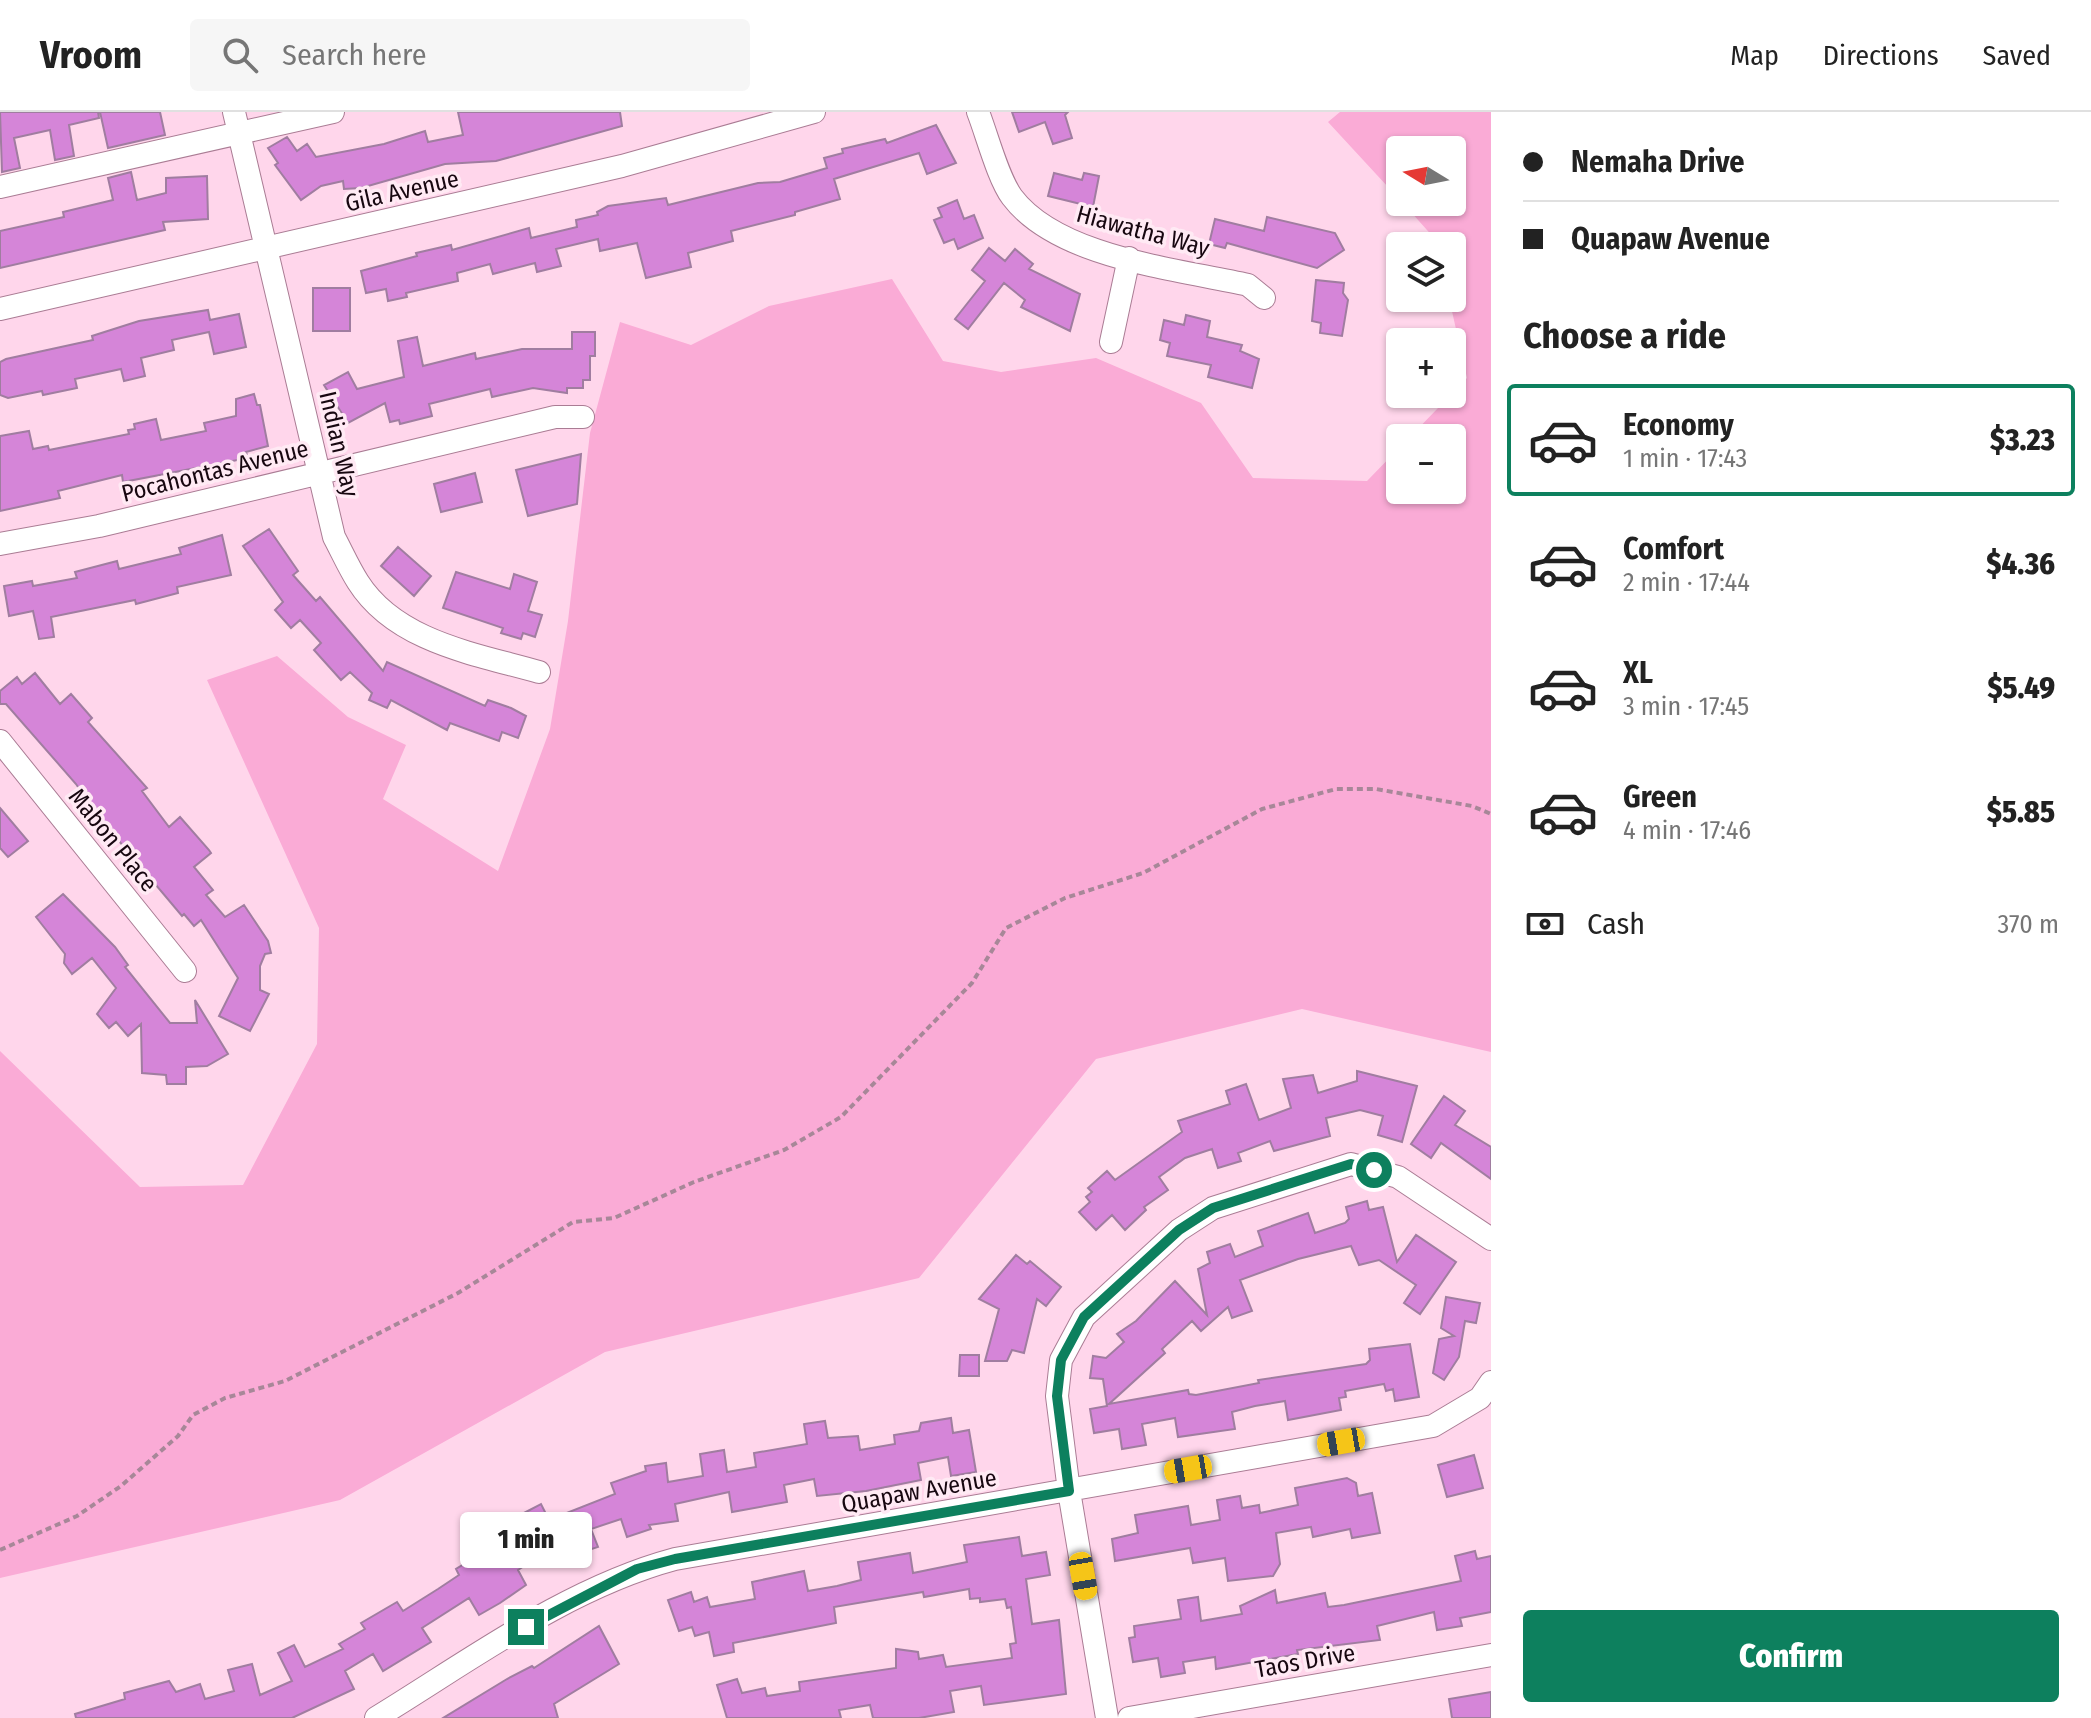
<!DOCTYPE html>
<meta charset="utf-8">
<style>
:root{--surface:#fff;--page:#f6f6f6;--text:#222;--muted:#767676;--line:#e0e0e0;--accent:#0d805e}
body{margin:0;font-family:"Fira Sans Condensed",sans-serif;background:var(--page);color:var(--text);height:100vh;display:flex;flex-direction:column;font-size:30px;white-space:nowrap}
*{box-sizing:border-box;margin:0}
p{font-size:26px;color:var(--muted)}
.icon{flex:none;width:44px;height:44px;fill:none;stroke:currentColor;stroke-width:2;stroke-linecap:round;stroke-linejoin:round}
.map{position:relative;flex:1;overflow:hidden}
.details{display:flex;flex-direction:column;background:var(--surface);width:600px}
.details>*{flex:none}
.top-card{display:grid;align-content:center;height:176px;padding:0 32px;background:var(--surface)}
.needle{width:52px;rotate:280deg}
.fabs{position:absolute;left:1386px;top:24px;display:grid;gap:16px}
.fabs a{display:grid;place-items:center;width:80px;height:80px;border-radius:8px;background:var(--surface);box-shadow:0 2px 6px #0004;font-size:40px}
.end{position:absolute;width:36px;height:36px;margin:-18px;border:10px solid #0d805e;background:#fff;box-shadow:0 0 0 4px #fff}
.from{border-radius:50%}
.bubble{position:absolute;height:56px;border-radius:8px;background:var(--surface);box-shadow:0 2px 6px #0004;font-size:26px;font-weight:800;line-height:56px;text-align:center}
.car{position:absolute;width:24px;height:48px;margin:-24px -12px;border-radius:10px;box-shadow:0 0 6px 2px #0007;background:linear-gradient(#f5c518 24%,#345 0 40%,#f5c518 0 76%,#345 0 86%,#f5c518 0)}
.top-card b{display:flex;align-items:center;gap:28px;height:76px;font-size:30px}
.top-card b+b{border-top:2px solid var(--line)}
.top-card i{width:20px;height:20px;background:var(--text)}
ul{padding:0;list-style:none}
li{display:flex;align-items:center;gap:24px;height:112px;margin:0 16px 12px;padding:0 16px;border:4px solid transparent;border-radius:8px}
li div{flex:1}
li b{display:block;font-size:30px}
li em{font-style:normal;font-weight:800}
li.selected{border-color:var(--accent)}
li>.icon{width:72px;height:72px;stroke-width:1.5}
h2{padding:0 32px;font-size:36px;line-height:96px}
.pay{display:flex;align-items:center;gap:20px;height:88px;padding:0 32px;font-size:30px}
.pay p{margin-inline-start:auto}
.action{display:flex;gap:16px;margin-top:auto;padding:16px 32px}
.action a{flex:1;height:92px;border-radius:8px;background:var(--accent);color:#fff;font-size:32px;font-weight:800;line-height:92px;text-align:center}
header{display:flex;align-items:center;gap:48px;box-sizing:border-box;height:112px;padding:0 40px;background:var(--surface);border-bottom:2px solid var(--line)}
header strong{font-size:38px}
nav{display:flex;gap:44px;margin-inline-start:auto;font-size:28px}
.search{width:560px;height:72px;background:var(--page);display:flex;align-items:center;gap:20px;box-sizing:border-box;padding:0 28px;border-radius:8px;color:var(--muted);font-size:30px}
main{display:flex;flex:1;min-height:0}
.map>svg:first-child{display:block}
</style>
<header>
<strong>Vroom</strong>
<div class="search"><svg class="icon" aria-label="search" viewBox="0 0 24 24"><circle cx="10" cy="10" r="6"/><path d="M15 15l6 6"/></svg>Search here</div>
<nav><a>Map</a><a>Directions</a><a>Saved</a></nav>
</header>
<main>
<div class="map">
<svg width="1491" height="1606" viewBox="0 0 1491 1606">
<rect width="100%" height="100%" fill="#ffd6eb"/>
<path fill="#faabd6" d="M1340 0H1491V940L1302 897 1096 947 919 1166 605 1240 340 1388 0 1466V939L140 1075 243 1073 317 932 319 816 207 568 277 544 348 605 406 633 383 687 498 759 550 617 568 509 590 321 620 210 691 233 769 194 892 167 943 249 1001 260 1096 246 1201 291 1253 366 1367 369 1400 335V378H1452V326H1409L1467 266 1449 186H1452V134H1437L1435 127 1402 90H1452V38H1400V88L1328 10Z"/>
<path fill="#d585d8" stroke="#a07da0" stroke-width="2" d="M0 0H98L99 6 69 13 74 44 55 48 50 18 14 26 20 56 2 60Z
M100 0H160L165 23 108 36Z
M458 0H620L622 14 496 49 445 52 361 76 344 77 343 69 321 74 301 88 275 53 278 51 268 36 287 25 297 39 307 32 316 45 384 32 425 19 428 30 463 23Z
M1012 0H1068L1065 3 1072 26 1053 32 1045 10 1019 20Z
M936 13 956 51 927 62 919 41 834 67 840 87 795 100V103L731 119 733 129 688 141 691 155 646 166 637 131 600 139 598 127 556 137 561 154 537 160 535 151 493 162 490 152 457 161 458 169 406 181 407 185 388 189 386 177 366 181 361 159 417 144 416 141 451 133 452 138 529 116 531 126 577 115 576 108 598 103 597 100 608 94 666 86 668 93 758 71 780 70 827 56 824 46 843 41 842 37 885 27 887 31Z
M131 60 137 88 166 81V66L207 64 208 107 163 110 165 118 0 156V119L64 105 63 100 113 88 108 66Z
M1054 61 1082 68 1084 61 1099 64 1093 95 1048 84Z
M957 88 964 107 974 103 983 126 958 137 954 127 944 131 934 108 942 105 938 96Z
M1267 105 1335 121 1344 138 1317 156 1227 131 1225 136 1209 132 1215 107 1264 119Z
M989 136 1005 149 1015 137 1033 152 1029 157 1080 182 1070 219 1021 195 1025 188 1004 171 968 217 955 207 985 169 972 158Z
M1316 168 1344 171 1343 181 1348 188 1342 224 1320 221 1321 211 1312 209Z
M313 176H350V219H313Z
M208 198 210 208 239 202 246 235 214 242 209 220 172 228 174 238 141 246 145 264 124 269 121 257 75 267 77 276 43 283 42 279 8 286 0 283V250L6 247 93 228 92 224 139 209Z
M1186 203 1210 209 1207 225 1242 233 1240 239 1259 247 1252 276 1208 265 1211 253 1167 244 1170 231 1160 228 1164 208 1184 213Z
M572 220H595V244H590V268H583V276H567V281L533 276 492 285 490 277 429 292 432 304 400 312 399 308 390 310 385 291 348 311 324 273 348 260 357 277 404 265 398 229 417 225 423 254 475 241 476 247 522 237H572Z
M254 282 257 293H260L268 334 246 340 248 346 123 370 122 363 58 379 60 386 0 399V324L29 319 33 337 48 334 49 338 129 322 128 318 135 317 134 312 156 307 161 328 206 319 204 311 236 304V287Z
M581 342 577 392 528 404 516 358Z
M475 361 482 390 441 400 434 372Z
M269 417 298 459 293 463 316 489 320 485 383 559 387 550 485 594 488 588 511 596 526 604 518 626 502 620 499 629 450 611 447 618 391 588 387 596 369 588 372 581 350 560 341 568 314 538 321 531 300 508 291 516 275 498 283 490 243 434Z
M222 423 231 463 177 475 178 481 136 492 135 488 51 505 54 525 39 527 33 499 9 504 4 474 32 469 33 474 77 466 75 460 117 449 119 457 181 442 179 436Z
M398 435 431 464 414 484 381 454Z
M456 460 510 477 514 462 537 470 528 499 542 503 535 525 523 521 521 527 501 521 503 516 443 496Z
M35 561 60 592 71 582 92 606 88 610 147 676 142 679 169 715 180 705 209 738 211 741 194 755 213 778 206 783 225 805 244 793 268 829 271 841 265 842 260 854V878L269 882 250 919 219 904 238 866 201 808 194 814 184 802 182 804 97 703 76 672 6 592H0V579L17 565 22 572Z
M0 696 28 729 8 745 0 736Z
M63 782 115 835 128 853 125 855 170 911H197L195 888 228 942 207 954 186 955V972H167L166 963 142 961 141 912 128 924 116 910 109 916 97 902 116 876 92 846 72 862 64 851 65 842 36 805Z
M1357 959 1417 974 1402 1030 1378 1023 1383 1004 1360 998 1326 1006 1330 1024 1274 1039 1270 1029 1238 1041 1241 1049 1218 1056 1212 1037 1185 1046 1159 1065 1168 1078 1144 1095 1146 1098 1125 1118 1112 1103 1096 1118 1079 1100 1090 1090 1086 1085 1092 1080 1088 1076 1107 1059 1115 1068 1182 1020 1178 1009 1230 992 1226 979 1246 972 1259 1008 1291 996 1283 967 1313 963 1318 981 1357 969Z
M1444 984 1465 999 1455 1013 1491 1035V1067L1441 1031 1431 1046 1411 1032Z
M1367 1089 1369 1098 1383 1095 1397 1150 1416 1123 1456 1150 1420 1202 1404 1191 1416 1173 1379 1148 1359 1153 1351 1134 1298 1147 1240 1168 1252 1199 1232 1206 1228 1195 1201 1219 1192 1209 1162 1237 1165 1241 1109 1292 1188 1278 1189 1282 1196 1283 1259 1271 1258 1268 1366 1252 1370 1248 1369 1237 1410 1232 1419 1285 1395 1289 1393 1277 1386 1279 1384 1272 1345 1279 1346 1285 1339 1286 1341 1298 1288 1308 1285 1289 1255 1294 1232 1300 1235 1317 1178 1325 1175 1306 1142 1312 1146 1333 1122 1337 1119 1317 1094 1321 1090 1297 1107 1294 1103 1267 1090 1266 1093 1244 1106 1246 1124 1230 1117 1222 1136 1209 1175 1169 1207 1203 1198 1157 1210 1151 1207 1140 1230 1132 1235 1145 1263 1134 1258 1119 1308 1101 1315 1121 1345 1111 1349 1107 1346 1095Z
M1016 1143 1027 1152 1030 1149 1061 1175 1046 1194 1037 1187 1024 1241 1012 1238 1007 1249H985L999 1197 979 1187Z
M1446 1185 1480 1191 1476 1211 1465 1209 1459 1245 1444 1268 1433 1261 1439 1227 1454 1224 1441 1216Z
M960 1243H979V1264H959Z
M951 1306 953 1321 969 1318 976 1360 951 1364 948 1345 918 1351 921 1368 866 1379 817 1384 814 1367 784 1373 787 1390 732 1400 729 1380 675 1392 678 1409 649 1413 651 1417 627 1425 621 1407 591 1417 598 1435 558 1448 553 1435 518 1458 526 1473 500 1491 479 1503 469 1486 422 1516 431 1530 383 1559 373 1542 345 1559 354 1577 292 1606H76L75 1602 125 1587 124 1581 169 1569 176 1580 200 1572 205 1587 234 1579 228 1558 252 1552 260 1583 292 1569 278 1541 294 1533 305 1555 343 1537 339 1532 365 1517 361 1511 397 1490 403 1499 438 1477 459 1463 456 1457 479 1443 475 1436 489 1428 498 1443 533 1421 522 1402 541 1392 549 1408 615 1382 611 1371 646 1359 645 1354 666 1351 668 1370 703 1364 700 1342 724 1338 727 1360 756 1355 754 1341 807 1332 804 1312 825 1309 828 1326 858 1324 860 1338 895 1332 894 1323 919 1319 921 1311Z
M1474 1343 1483 1376 1447 1385 1438 1353Z
M1347 1366 1356 1371 1358 1384 1372 1381 1380 1421 1352 1426 1350 1417 1313 1425 1311 1415 1276 1421 1280 1452 1273 1464 1228 1469 1225 1446 1193 1451 1190 1436 1115 1449 1112 1427 1138 1421 1135 1403 1188 1394 1191 1413 1220 1408 1217 1388 1240 1384 1242 1396 1259 1393 1260 1401 1298 1393 1295 1376Z
M1019 1425 1022 1444 1046 1440 1050 1463 1026 1467 1032 1512 1059 1508 1066 1582 984 1593 981 1574 950 1579 954 1600 919 1606H873L870 1593 839 1598 841 1606H727L717 1573 737 1567 742 1581 765 1576 767 1584 800 1579 799 1570 896 1556V1537L918 1540 919 1547 943 1543 946 1555 1012 1546 1010 1532 1016 1531 1011 1495 1007 1496 1005 1487 980 1490V1486L970 1487 969 1477 924 1485 923 1480 834 1495 836 1511 733 1531 734 1540 714 1544 709 1520 695 1524 692 1515 679 1519 668 1488 691 1480 694 1490 707 1485 710 1495 755 1487 752 1470 804 1459 808 1479 837 1474 861 1468 858 1450 910 1441 913 1461 967 1450 964 1433Z
M1475 1439 1477 1447 1491 1444V1500L1460 1506 1462 1514 1437 1518 1434 1500 1377 1514 1380 1528 1297 1538 1298 1542 1216 1557 1215 1545 1183 1550 1185 1561 1161 1565 1158 1546 1133 1550 1129 1526 1135 1525 1134 1514 1181 1507 1178 1488 1198 1485 1201 1509 1242 1502 1240 1494 1275 1478 1277 1491 1325 1481 1328 1495 1344 1493 1461 1469 1455 1444Z
M599 1514 619 1552 554 1592 558 1606H443L507 1567 532 1554 534 1556Z
M1491 1580V1606H1452L1449 1587Z"/>
<g fill="none" stroke-linecap="round" stroke-linejoin="round">
<defs>
<path id="minor" d="M234 0 334 425C342 440 349 456 358 470 396 530 476 542 539 560
M978 0C987 23 998 66 1012 85 1058 146 1178 157 1248 173L1264 186
M0 75 333 0
M0 197 622 54 814 0
M1111 230 1129 146
M0 432 99 414 555 305H583
M0 629 185 859
M376 1606C471 1548 567 1476 675 1447L1433 1314 1480 1286 1491 1270
M1107 1606 1069 1379 1057 1284 1061 1248 1084 1205 1179 1118 1213 1096 1351 1052 1398 1065 1491 1127
M1129 1606 1491 1543"/>
</defs>
<use href="#minor" stroke="#aa7c94" stroke-width="24"/>
<path stroke="#a78798" stroke-width="4" stroke-dasharray="6 4" stroke-linecap="butt" d="M0 1438 77 1404 121 1374 178 1324 193 1303 225 1286 285 1269 458 1181 573 1110 614 1106 694 1070 784 1038 841 1005 972 871 1006 816 1065 786 1143 761 1262 697 1336 677H1376L1472 694 1491 702"/>
<use href="#minor" stroke="#fff" stroke-width="22"/>
</g>
<g fill="none" stroke-linecap="round" stroke-linejoin="round">
<path stroke="#0d805e" stroke-width="10" d="M526 1515 637 1457 675 1447 1069 1379 1057 1284 1061 1248 1084 1205 1179 1118 1213 1096 1351 1052 1374 1058"/>
</g>
<g text-anchor="middle" stroke-width="7" stroke-linejoin="round" paint-order="stroke">
<g font-size="24" fill="#170710" stroke="#ffeaf4">
<text transform="translate(402 79) rotate(-13)" y="8">Gila Avenue</text>
<text transform="translate(1143 119) rotate(15)" y="8">Hiawatha Way</text>
<text transform="translate(339 332) rotate(77)" y="8">Indian Way</text>
<text transform="translate(215 359) rotate(-14)" y="8">Pocahontas Avenue</text>
<text transform="translate(113 728) rotate(51)" y="8">Mabon Place</text>
<text transform="translate(919 1379) rotate(-10)" y="8">Quapaw Avenue</text>
<text transform="translate(1305 1549) rotate(-10)" y="8">Taos Drive</text>
</g>
</g>
</svg>
<div class="fabs">
<a><svg class="needle" viewBox="-14 -14 28 28"><path d="M0-13l5 13h-10z" fill="#e53935"/><path d="M0 13l5-13h-10z" fill="#767676"/></svg></a>
<a><svg class="icon" aria-label="layers" viewBox="0 0 24 24"><path d="M12 4l9 5-9 5-9-5zM3 14l9 5 9-5"/></svg></a>
<a>+</a>
<a>−</a>
</div>
<i class="end from" style="left:1374px;top:1058px"></i>
<i class="end" style="left:526px;top:1515px"></i>
<div class="bubble" style="left:460px;top:1400px;width:132px">1 min</div>
<i class="car" style="left:1341px;top:1330px;rotate:260deg"></i>
<i class="car" style="left:1188px;top:1357px;rotate:260deg"></i>
<i class="car" style="left:1083px;top:1464px;rotate:170deg"></i>
</div>
<section class="details">
<div class="top-card">
<b><i class="from"></i>Nemaha Drive</b>
<b><i></i>Quapaw Avenue</b>
</div>
<h2>Choose a ride</h2>
<ul>
<li class="selected"><svg class="icon" aria-label="car" viewBox="0 0 24 24"><path d="M5 17H2v-5l4-1 3-4h7l3 4 3 1v5h-3M9 17h6M6 11h13"/><circle cx="7" cy="17" r="2"/><circle cx="17" cy="17" r="2"/></svg><div><b>Economy</b><p>1 min · 17:43</p></div><em>$3.23</em></li>
<li><svg class="icon" aria-label="car" viewBox="0 0 24 24"><path d="M5 17H2v-5l4-1 3-4h7l3 4 3 1v5h-3M9 17h6M6 11h13"/><circle cx="7" cy="17" r="2"/><circle cx="17" cy="17" r="2"/></svg><div><b>Comfort</b><p>2 min · 17:44</p></div><em>$4.36</em></li>
<li><svg class="icon" aria-label="car" viewBox="0 0 24 24"><path d="M5 17H2v-5l4-1 3-4h7l3 4 3 1v5h-3M9 17h6M6 11h13"/><circle cx="7" cy="17" r="2"/><circle cx="17" cy="17" r="2"/></svg><div><b>XL</b><p>3 min · 17:45</p></div><em>$5.49</em></li>
<li><svg class="icon" aria-label="car" viewBox="0 0 24 24"><path d="M5 17H2v-5l4-1 3-4h7l3 4 3 1v5h-3M9 17h6M6 11h13"/><circle cx="7" cy="17" r="2"/><circle cx="17" cy="17" r="2"/></svg><div><b>Green</b><p>4 min · 17:46</p></div><em>$5.85</em></li>
</ul>
<div class="pay"><svg class="icon" aria-label="cash" viewBox="0 0 24 24"><path d="M3 7h18v10H3z"/><circle cx="12" cy="12" r="2"/></svg>Cash<p>370 m</p></div>
<div class="action"><a>Confirm</a></div>
</section>
</main>
